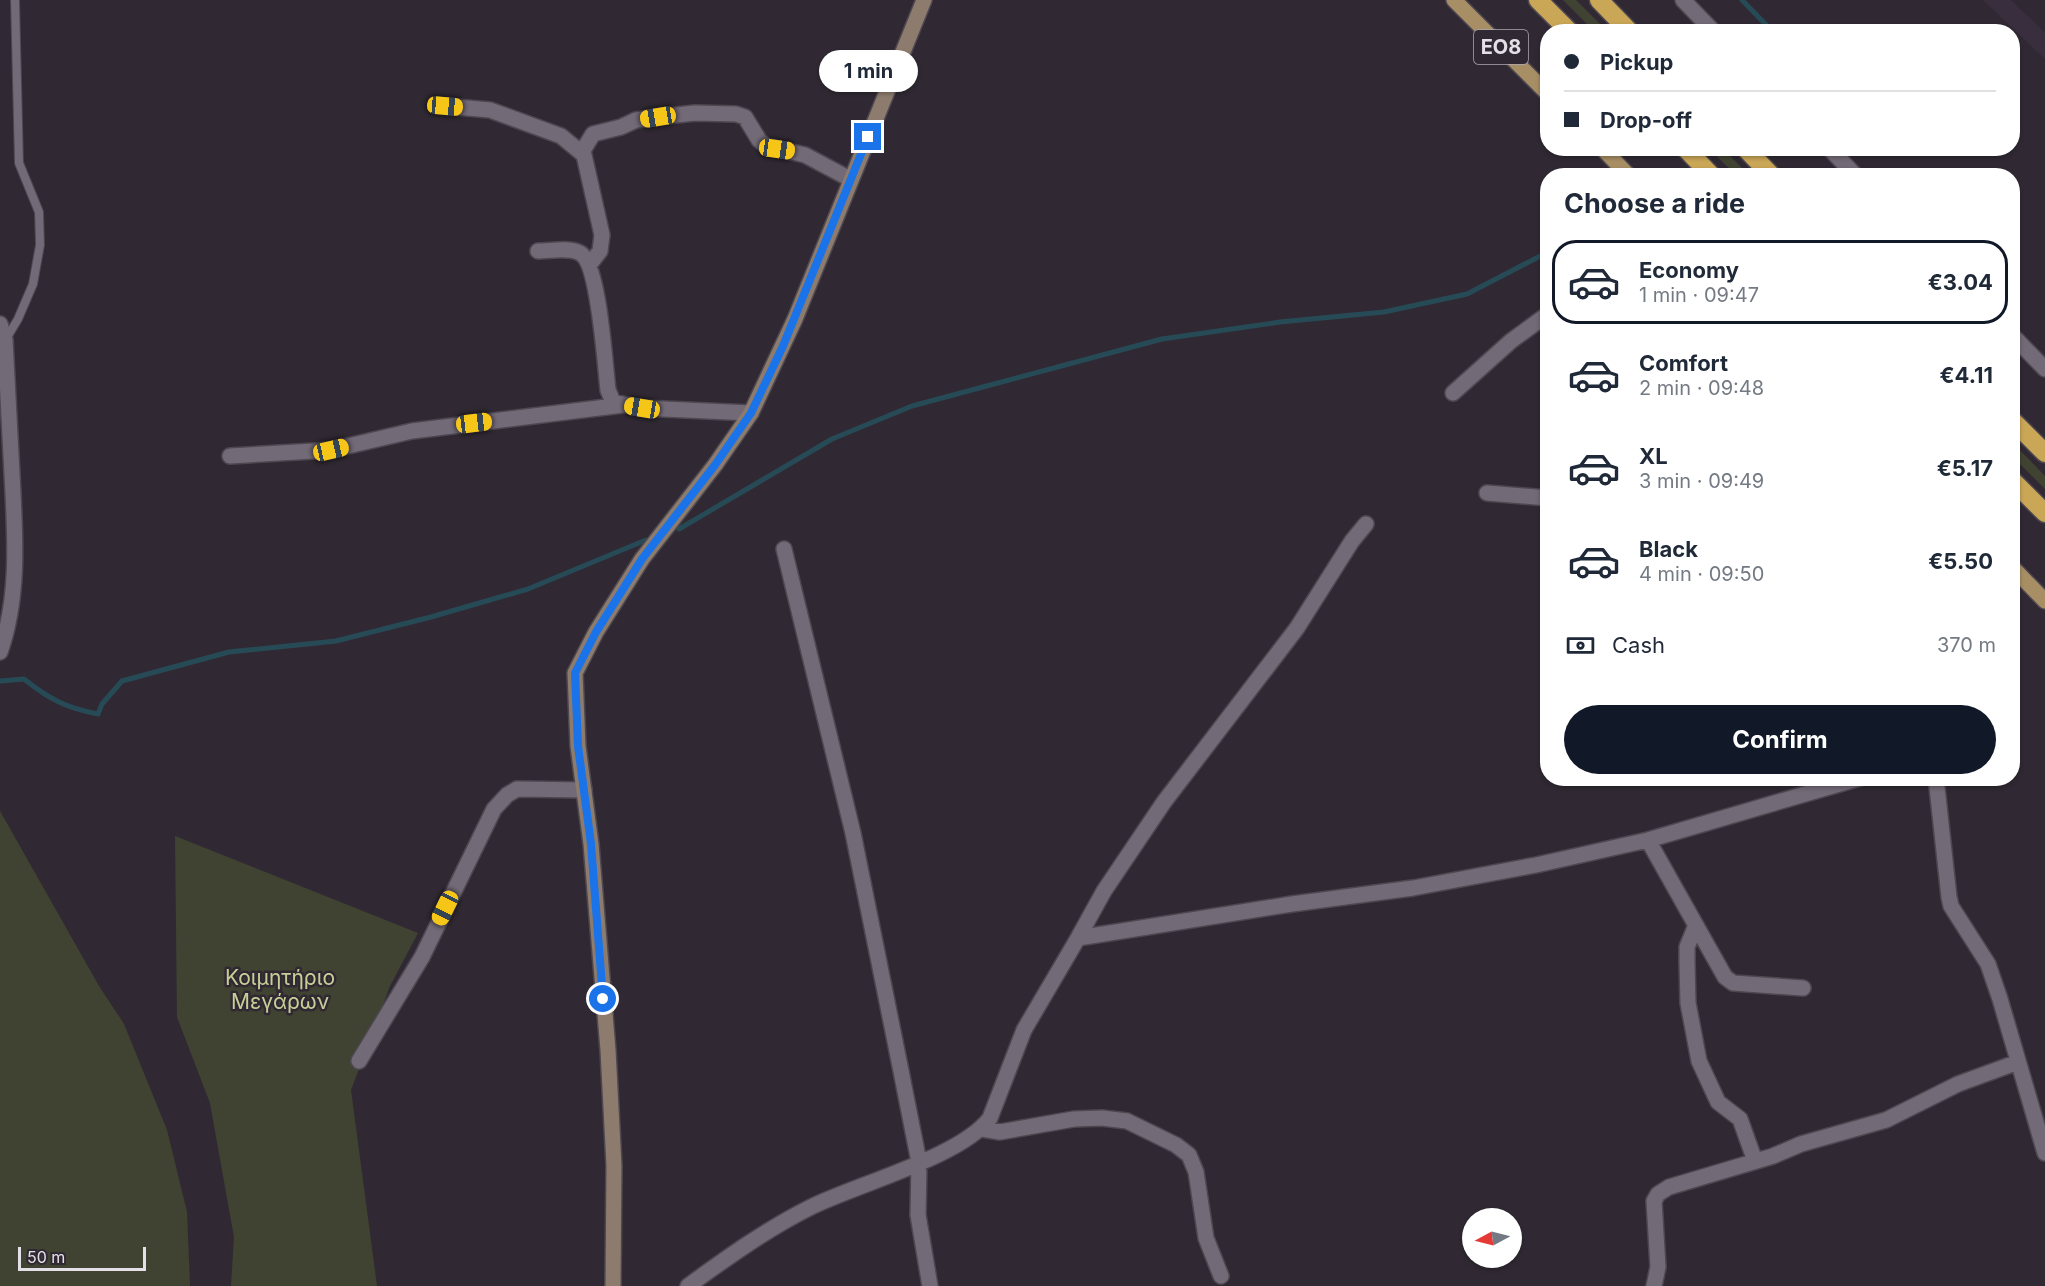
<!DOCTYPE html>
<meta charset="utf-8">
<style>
:root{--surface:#fff;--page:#f2f2f3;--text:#1f2937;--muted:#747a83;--line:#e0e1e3;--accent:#111827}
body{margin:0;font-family:Inter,sans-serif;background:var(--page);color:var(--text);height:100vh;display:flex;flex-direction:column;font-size:22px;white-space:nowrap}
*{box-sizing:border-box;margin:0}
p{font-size:20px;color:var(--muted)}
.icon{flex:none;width:33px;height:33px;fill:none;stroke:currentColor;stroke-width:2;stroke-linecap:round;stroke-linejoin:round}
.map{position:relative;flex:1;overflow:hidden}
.details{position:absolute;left:1540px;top:168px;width:480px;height:618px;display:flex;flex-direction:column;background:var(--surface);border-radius:24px;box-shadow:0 2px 4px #0004}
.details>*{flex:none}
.banner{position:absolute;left:1540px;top:24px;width:480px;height:132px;border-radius:24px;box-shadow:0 2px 4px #0004;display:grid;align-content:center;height:132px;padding:0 24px;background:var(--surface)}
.needle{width:39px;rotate:263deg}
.controls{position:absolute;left:1462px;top:1208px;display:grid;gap:12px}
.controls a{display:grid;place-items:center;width:60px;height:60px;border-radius:50%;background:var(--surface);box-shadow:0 2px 4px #0004;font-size:30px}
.scale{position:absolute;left:18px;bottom:15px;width:128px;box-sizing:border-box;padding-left:6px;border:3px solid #e5e0e7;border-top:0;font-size:16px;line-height:21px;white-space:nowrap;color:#e5e0e7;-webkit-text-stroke:4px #302933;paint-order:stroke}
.end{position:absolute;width:27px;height:27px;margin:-14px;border:8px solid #1a73e8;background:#fff;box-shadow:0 0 0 3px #fff}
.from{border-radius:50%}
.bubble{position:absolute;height:42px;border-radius:21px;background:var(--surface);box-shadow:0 2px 4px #0004;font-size:20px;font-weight:700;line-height:42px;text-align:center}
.car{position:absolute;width:18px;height:36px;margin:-18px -9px;border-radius:8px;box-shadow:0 0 4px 2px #0007;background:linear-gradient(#f5c518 24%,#345 0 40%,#f5c518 0 76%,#345 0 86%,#f5c518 0)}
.banner b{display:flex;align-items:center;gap:21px;height:57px;font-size:22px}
.banner b+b{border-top:2px solid var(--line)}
.banner i{width:15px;height:15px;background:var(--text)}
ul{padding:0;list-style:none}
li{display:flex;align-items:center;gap:18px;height:84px;margin:0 12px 9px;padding:0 12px;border:3px solid transparent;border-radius:24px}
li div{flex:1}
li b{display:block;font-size:22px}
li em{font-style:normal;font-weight:700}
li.active{border-color:var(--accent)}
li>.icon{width:54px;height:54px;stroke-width:1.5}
h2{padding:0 24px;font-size:27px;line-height:72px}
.pay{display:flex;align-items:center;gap:15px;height:66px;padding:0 24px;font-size:22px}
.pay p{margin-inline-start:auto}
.cta{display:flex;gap:12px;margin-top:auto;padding:12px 24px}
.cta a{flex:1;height:69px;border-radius:36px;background:var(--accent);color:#fff;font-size:24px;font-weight:700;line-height:69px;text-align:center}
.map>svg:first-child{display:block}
</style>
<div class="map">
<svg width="2045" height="1286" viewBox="0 0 2045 1286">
<rect width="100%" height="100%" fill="#302933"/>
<path fill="#392e3e" d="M1983 0H2011L2045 33V59Z"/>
<path fill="#414332" d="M1563 0H1576L1607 31H1594Z
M1709 149H1723L1749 175H1736Z
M2013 443 2045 476V489L2013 457Z
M0 811 99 986 124 1024 167 1130 187 1212 190 1286H0Z
M175 836 418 933 390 986 351 1090 377 1286H231L234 1237 210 1103 177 1017Z"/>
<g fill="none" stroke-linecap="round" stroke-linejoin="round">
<path stroke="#274b56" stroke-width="5" d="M1742 0 1773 32
M679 529 832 439 912 406 1162 339 1280 322 1384 312 1467 294 1548 252
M0 681 24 679C49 699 66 708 98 714L102 704 122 681 229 652 336 641 431 617 528 589 646 540"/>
<defs>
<path id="lane" d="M6 339 18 319 33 284 40 245 39 212 19 163 15 0"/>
<path id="street" d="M1683 0 1714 32
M445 106 490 110 561 136 584 155 602 235 600 251 590 264
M1829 148 1856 176
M582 152 593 134 621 127 636 120 658 117 695 113 736 114 745 117 759 140 766 146 805 155 850 179
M538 251C551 251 569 247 580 253 599 263 605 366 608 390L613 402 642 408 751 413
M0 324 5 340C7 385 10 429 12 474 15 534 20 595 0 652
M2013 336 2045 369
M1453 393 1511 341 1548 314
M230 456 331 450 412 431 623 405
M1487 493 1548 498
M784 549 853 833 901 1071 919 1162 918 1215 930 1286
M1936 778 1949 897 1951 906 1988 964 2000 999 2045 1153
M1648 840 1725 977 1733 983 1803 988
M1696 925 1687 947V962L1688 1003 1699 1061 1718 1102 1740 1119 1755 1161
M1078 938 1104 891 1164 802 1297 628 1352 541 1366 524
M359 1061 422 957 494 809 507 795 517 789 584 790
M982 1129 1000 1132 1074 1119 1102 1118 1127 1121 1176 1145 1189 1155 1196 1172 1206 1238 1221 1276
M688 1286C728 1257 767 1229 811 1207 857 1184 961 1157 990 1118L1024 1030 1078 938 1292 904 1413 888 1536 865 1648 840 1860 778
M1654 1286 1658 1267 1654 1201 1658 1194 1669 1187 1773 1156 1801 1144 1886 1120 1958 1084 2018 1062"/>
<path id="secondary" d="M613 1286 614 1166 608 1050 591 844 578 746 575 673 596 632 642 559 715 465 751 413 795 319 924 0"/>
<path id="primary" d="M1454 0 1548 94
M1602 148 1629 176
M2013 568 2045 601"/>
<path id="highway" d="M1538 0 1570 32
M1599 0 1630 32
M1685 148 1712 176
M1745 148 1772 176
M2013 421 2045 453
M2013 481 2045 513"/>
</defs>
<use href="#lane" stroke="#4d4750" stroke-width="10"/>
<use href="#street" stroke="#4d4750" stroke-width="18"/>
<use href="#secondary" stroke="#4d4750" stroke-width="18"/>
<use href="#primary" stroke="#4d4750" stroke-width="18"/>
<use href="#highway" stroke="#4d4750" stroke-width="21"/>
<use href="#lane" stroke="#736a77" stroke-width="8"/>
<use href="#street" stroke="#736a77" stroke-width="15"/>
<use href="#secondary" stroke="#8d7c6d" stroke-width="15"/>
<use href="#primary" stroke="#a78e64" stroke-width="15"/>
<use href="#highway" stroke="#caa657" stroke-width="18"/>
</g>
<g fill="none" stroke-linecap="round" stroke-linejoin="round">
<path stroke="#1a73e8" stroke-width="8" d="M603 999 591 844 578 746 575 673 596 632 642 559 715 465 751 413 783 346 868 137"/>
</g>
<g text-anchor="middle" stroke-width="5" stroke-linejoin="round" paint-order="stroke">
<rect fill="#302933" stroke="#afa9b1" stroke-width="1.5" x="1474" y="30" width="54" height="34" rx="4.5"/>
<g font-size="20" font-weight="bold" fill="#e5e0e7">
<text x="1501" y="54">ΕΟ8</text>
</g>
<g font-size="21" fill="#c8cf96" stroke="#302933">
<text x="280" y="985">Κοιμητήριο<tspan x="280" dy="24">Μεγάρων</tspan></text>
</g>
</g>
</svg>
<div class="controls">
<a><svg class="needle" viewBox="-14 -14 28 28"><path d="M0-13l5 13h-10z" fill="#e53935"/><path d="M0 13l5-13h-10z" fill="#747a83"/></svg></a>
</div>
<div class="scale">50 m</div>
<i class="end from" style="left:603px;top:999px"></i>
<i class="end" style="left:868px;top:137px"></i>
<div class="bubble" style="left:819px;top:50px;width:99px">1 min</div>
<i class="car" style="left:445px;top:106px;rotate:95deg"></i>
<i class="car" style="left:658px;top:117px;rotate:261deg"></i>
<i class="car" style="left:777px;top:149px;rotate:98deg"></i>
<i class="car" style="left:642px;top:408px;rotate:280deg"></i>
<i class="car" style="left:474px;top:423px;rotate:83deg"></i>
<i class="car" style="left:331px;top:450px;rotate:77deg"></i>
<i class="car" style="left:445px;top:908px;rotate:206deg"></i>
<div class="banner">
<b><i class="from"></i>Pickup</b>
<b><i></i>Drop-off</b>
</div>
<section class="details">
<h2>Choose a ride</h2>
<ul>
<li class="active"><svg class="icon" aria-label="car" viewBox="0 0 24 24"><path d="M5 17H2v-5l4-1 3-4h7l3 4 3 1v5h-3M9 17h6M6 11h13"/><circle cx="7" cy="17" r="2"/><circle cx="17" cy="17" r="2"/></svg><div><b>Economy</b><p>1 min · 09:47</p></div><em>€3.04</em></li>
<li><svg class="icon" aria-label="car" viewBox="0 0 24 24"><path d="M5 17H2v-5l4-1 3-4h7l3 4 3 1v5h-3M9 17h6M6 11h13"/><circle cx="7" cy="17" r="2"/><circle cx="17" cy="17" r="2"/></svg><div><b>Comfort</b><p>2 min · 09:48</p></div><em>€4.11</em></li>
<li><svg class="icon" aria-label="car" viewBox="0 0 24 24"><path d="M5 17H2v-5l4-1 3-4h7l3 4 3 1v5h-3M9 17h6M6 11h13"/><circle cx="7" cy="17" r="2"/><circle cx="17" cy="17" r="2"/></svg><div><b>XL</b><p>3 min · 09:49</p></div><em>€5.17</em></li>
<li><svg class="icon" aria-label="car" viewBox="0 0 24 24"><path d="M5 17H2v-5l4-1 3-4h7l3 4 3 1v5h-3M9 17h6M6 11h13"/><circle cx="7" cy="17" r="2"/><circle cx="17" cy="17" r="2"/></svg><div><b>Black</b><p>4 min · 09:50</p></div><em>€5.50</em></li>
</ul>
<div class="pay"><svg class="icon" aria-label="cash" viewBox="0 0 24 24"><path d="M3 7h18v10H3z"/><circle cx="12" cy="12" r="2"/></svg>Cash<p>370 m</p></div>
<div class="cta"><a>Confirm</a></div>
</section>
</div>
